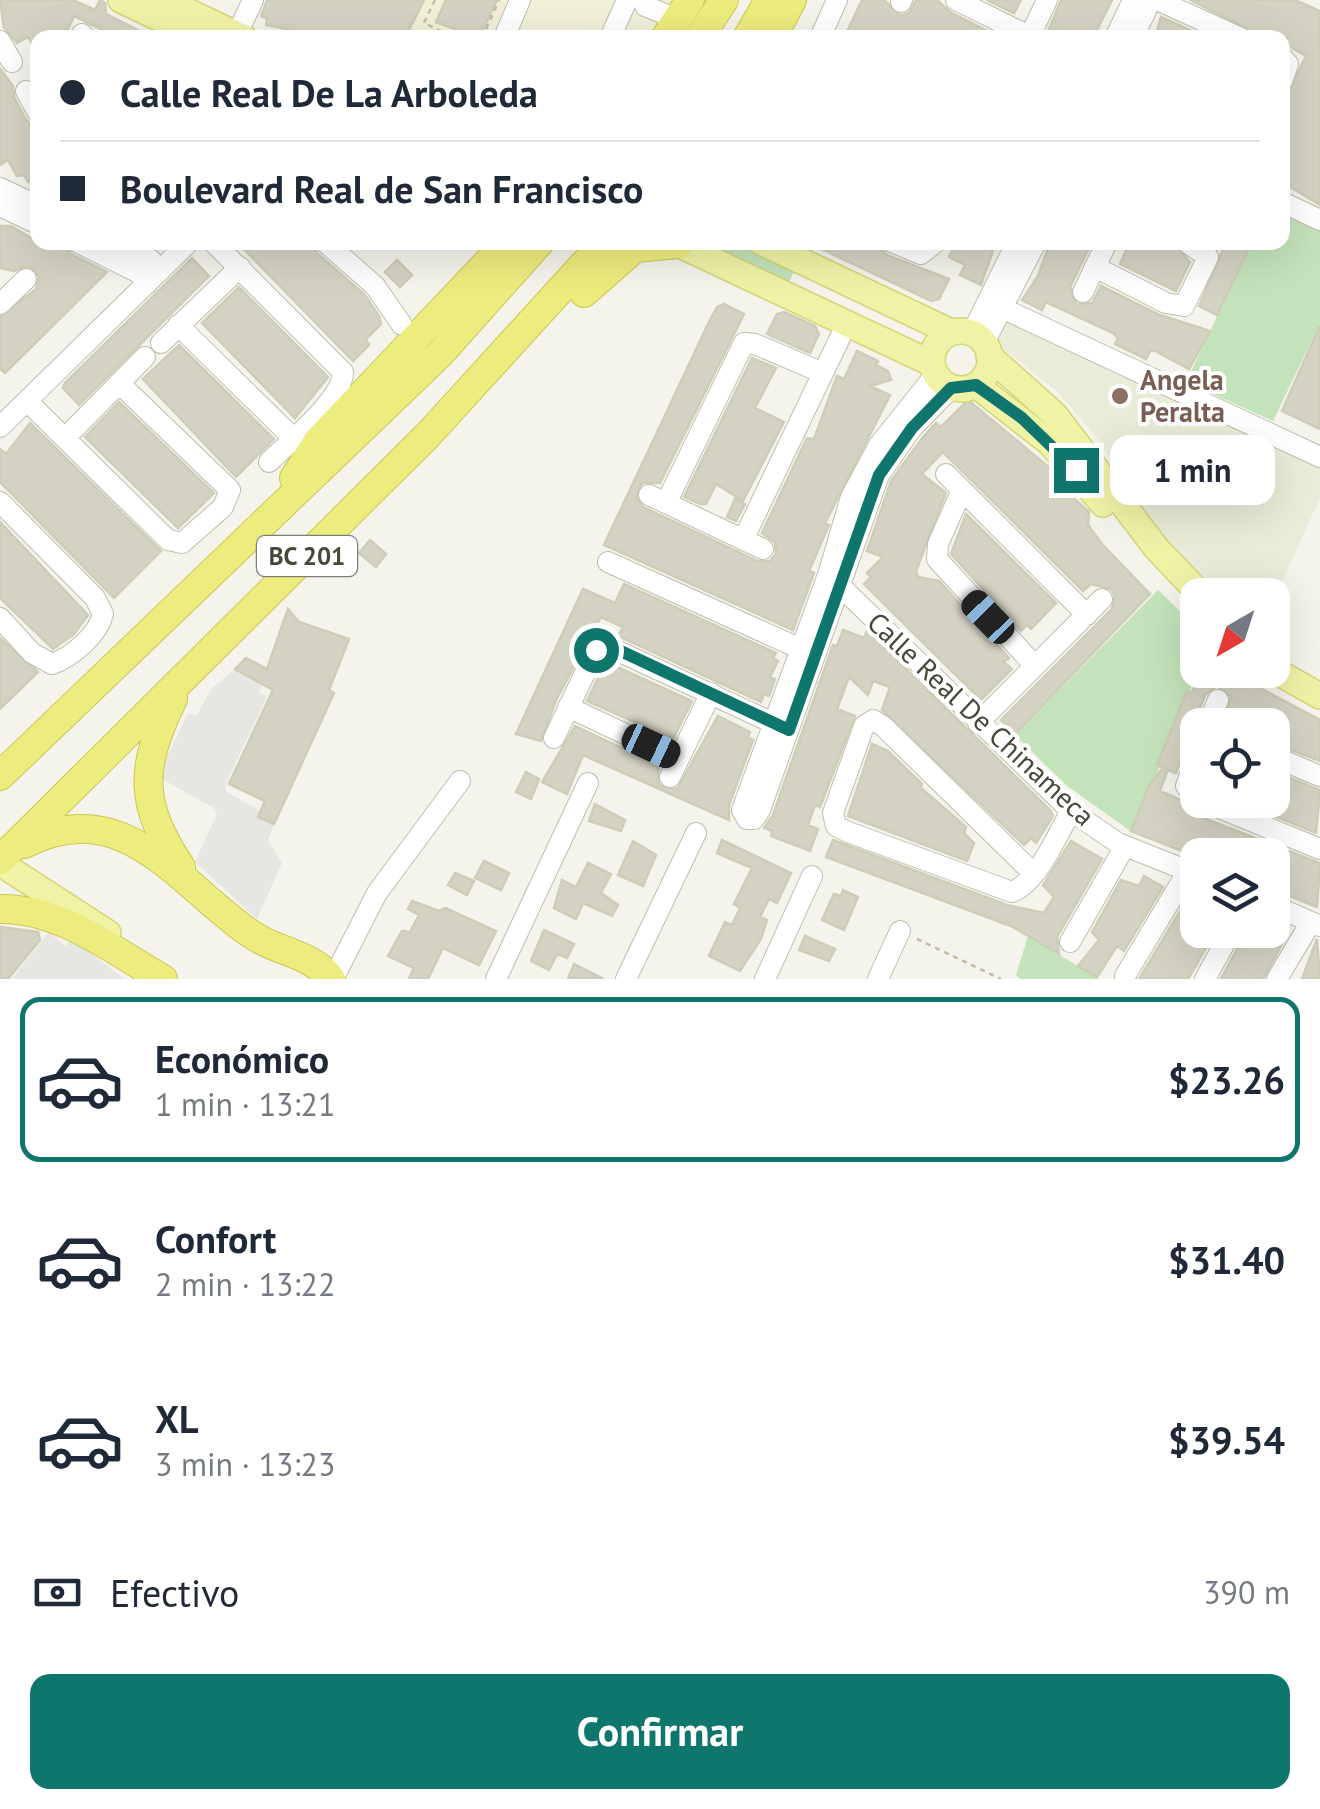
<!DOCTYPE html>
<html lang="es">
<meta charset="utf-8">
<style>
:root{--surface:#fff;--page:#f2f2f3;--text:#1f2937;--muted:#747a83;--line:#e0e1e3;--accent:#0f766e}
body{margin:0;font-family:"PT Sans",sans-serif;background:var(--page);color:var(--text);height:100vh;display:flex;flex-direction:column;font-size:38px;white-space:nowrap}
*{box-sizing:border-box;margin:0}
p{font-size:32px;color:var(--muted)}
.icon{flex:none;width:55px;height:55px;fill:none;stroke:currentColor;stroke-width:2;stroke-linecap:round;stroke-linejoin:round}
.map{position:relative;height:979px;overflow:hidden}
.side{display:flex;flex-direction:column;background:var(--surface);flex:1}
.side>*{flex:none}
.guide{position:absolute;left:30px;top:30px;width:1260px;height:220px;border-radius:20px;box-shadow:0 10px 40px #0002;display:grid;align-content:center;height:220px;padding:0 30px;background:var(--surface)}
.needle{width:65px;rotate:219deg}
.fabs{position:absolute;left:1180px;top:578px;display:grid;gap:20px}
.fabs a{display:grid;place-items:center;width:110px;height:110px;border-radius:20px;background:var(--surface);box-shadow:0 10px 40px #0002;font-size:50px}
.end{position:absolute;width:45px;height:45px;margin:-22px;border:12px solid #0f766e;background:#fff;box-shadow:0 0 0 5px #fff}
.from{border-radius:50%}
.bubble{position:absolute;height:70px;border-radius:20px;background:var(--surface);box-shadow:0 10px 40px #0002;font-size:32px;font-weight:700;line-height:70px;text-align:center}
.car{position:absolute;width:30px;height:60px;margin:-30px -15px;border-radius:12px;box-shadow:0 0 8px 2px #0007;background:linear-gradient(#222 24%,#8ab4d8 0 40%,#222 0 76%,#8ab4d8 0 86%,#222 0)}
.guide b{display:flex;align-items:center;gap:35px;height:95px;font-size:38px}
.guide b+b{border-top:2px solid var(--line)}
.guide i{width:25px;height:25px;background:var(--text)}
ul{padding:18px 0 0;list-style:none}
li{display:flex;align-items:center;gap:30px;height:165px;margin:0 20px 15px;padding:0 10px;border:5px solid transparent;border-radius:20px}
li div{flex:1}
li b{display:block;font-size:38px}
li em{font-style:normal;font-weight:700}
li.selected{border-color:var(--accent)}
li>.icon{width:90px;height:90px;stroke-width:1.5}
.pay{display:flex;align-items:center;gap:25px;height:110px;padding:0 30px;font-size:38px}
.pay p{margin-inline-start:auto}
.primary-button{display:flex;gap:20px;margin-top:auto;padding:20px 30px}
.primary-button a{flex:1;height:115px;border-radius:20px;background:var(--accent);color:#fff;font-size:40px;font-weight:700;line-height:115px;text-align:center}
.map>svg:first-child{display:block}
</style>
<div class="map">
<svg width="1320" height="979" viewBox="0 0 1320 979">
<rect width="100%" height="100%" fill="#f4f4ec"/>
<path fill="#f3f0da" d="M293 0H683L656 37 275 38Z"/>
<path fill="#eaebd8" d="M1010 314 1320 453V498L1273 602 1272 595H1222L1158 531 1096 437 1058 392 996 343Z"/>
<path fill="#c3e3ba" d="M1283 202 1320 220V323L1273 421 1186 382 1252 243 1282 242Z
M696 243H741L795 268 788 286Z
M1158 590 1197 627 1198 670 1133 833 1066 785 1015 735Z
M1028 936 1099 979H1020L1016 975Z"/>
<path fill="#e6e6e3" d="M235 669 262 684 259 692 267 697 225 785 227 792 260 811 258 817 274 824 268 840 282 863 257 919 195 862 217 814 214 808 157 776 162 754 167 757 188 713 197 715 212 688Z
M49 932 65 946 72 938 124 979H12Z"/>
<path fill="#d4d3c3" stroke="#cecdb7" stroke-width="2.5" d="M0 0H73L95 10 100 0 105 3 106 14 154 38H119L74 16 64 38H38V53L28 37 17 43 4 28Z
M267 0H424L405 38H302L297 31 266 25 267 19 261 16Z
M446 0H497L479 38 436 22Z
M862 0H884L901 16 909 13 916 0H937L950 12 1001 38H844Z
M987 0H1021L1014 13Z
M1061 0H1112L1093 38H1053L1055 32 1049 29Z
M1190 0H1295L1320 11V205L1282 182V105L1306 56 1285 44 1288 38H1266Z
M1161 17 1207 38H1155Z
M0 69 13 86 14 97 26 120 38 130V176L28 182 24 175 17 176 8 160 0 165Z
M0 226H11L38 242 52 246 61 242 71 254 107 272 5 373 0 369V317L36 289 39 277 29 266 14 271 0 268Z
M237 242H312L316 252 365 295 379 316 381 324 366 339 369 345 353 361Z
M807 242H873L887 255 949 279 939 299 931 301Z
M956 242H996L981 285 960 275 965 265 949 257Z
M1050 242 1091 244 1070 287 1076 304 1092 303 1101 286 1160 315 1210 331 1189 369 1155 351H1150L1146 359 1115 344 1118 339 1113 333 1046 302 1042 310 1022 300 1038 276Z
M1130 242H1172L1190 262 1176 291 1120 264Z
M1226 242H1246L1244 248 1248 250 1217 315 1199 306Z
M192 258 209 276 79 405 63 388 65 383Z
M397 260 412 275 400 287 385 272Z
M239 287 328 377 295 418 202 323Z
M724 304 744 314 660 483H642L636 497 643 507 757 561H770L776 554 775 542 762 533 807 438 814 439 837 376 844 379 857 351 878 361 876 365 888 371 891 380 870 386 890 395 825 523 829 525 809 571 814 573 793 630 604 545 708 324 717 307Z
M784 312 815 326 819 334 810 353 767 334 777 314Z
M1320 325V429L1282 411Z
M179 345 274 439 236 477 143 379Z
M752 358 776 368 755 408 784 422 743 501 716 484 706 504H700L684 497Z
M968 400 1051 469 1061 487 1089 512 1088 525 1102 544 1150 594 1015 734 1001 720 1112 609 1115 596 1111 589 1091 584 1083 591 943 452 922 474 946 493 916 571 918 577 939 581 1009 658 1004 662 1012 669 981 700 864 584 871 577 867 573 883 557 867 551 891 481 923 437 936 423 941 427Z
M119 402 214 493 178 528 85 437Z
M30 423 161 551 114 598 0 482V449L6 454Z
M735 499 745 504 736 521 727 517Z
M966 514 1056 603 1031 629 1027 625 1021 631 951 554Z
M0 522 88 615 74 634 53 649 0 598Z
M370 540 386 554 376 567 359 553Z
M624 584 776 653 773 658 778 661 770 677 775 679 769 696 764 694 761 702 618 636 623 627 601 617 556 700 541 741 516 734 583 589 615 603Z
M288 609 299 622 349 639 329 690 334 693 274 824 258 817 265 801 229 784 273 690 235 669 246 658 267 669Z
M843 630 864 638 867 631 1050 810 1053 816 1036 843 1031 838 1024 845 882 710 890 687 873 681 868 695 849 677 837 709 855 716 820 807 815 805 808 825 818 829 810 851 771 836 772 831 764 828 773 815 833 645 837 646Z
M0 638 38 672 0 709Z
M606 662 692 701 673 739 587 701Z
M1205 670H1232L1247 676 1245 680 1320 720V761L1272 743V725H1223L1231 697 1217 686 1205 695 1195 721 1198 738 1185 746 1176 773 1157 765 1187 691 1191 693Z
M718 716 750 732 748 737 753 740 729 805V820L583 755 567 794 542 782 575 726 658 765 659 785 677 789Z
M872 744 888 751 922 784 921 788 966 827 964 833 974 843 967 861 848 816Z
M1161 770 1167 772 1160 791 1179 799 1198 816 1320 863 1317 907 1272 889 1276 855H1202L1190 848 1187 853 1131 831 1149 786Z
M526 772 539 779 531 799 516 792Z
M1278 773 1320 790 1316 833 1236 800H1272V780Z
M595 804 625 820 621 831 589 821Z
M722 840 791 873 777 903 769 899 760 917 767 920 761 939 740 971 709 956 725 922 732 925 740 908 734 904 752 868 717 853Z
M833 840 1007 905 1044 913 1054 897 1043 885 1071 841 1102 859 1057 937 1059 954 1011 926 826 857Z
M633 841 656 855 643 886 618 875Z
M484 861 509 873 501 890 475 878Z
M588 863 611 874 601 893 618 905 612 916 583 903 576 919 554 908 562 880 576 887Z
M455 873 474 881 467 895 448 885Z
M1144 876 1163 887 1124 951 1117 946 1097 977 1078 966 1099 940 1092 932 1121 880 1139 886Z
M1194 888 1198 889V930H1216L1198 962 1188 979H1139Z
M843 890 858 897 844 930 822 920 834 894 841 896Z
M412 901 439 911 445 908 496 931 479 965 443 948 428 979H409L414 968 388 956 402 931 410 932 419 915 408 909Z
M1274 921 1285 926 1282 932 1287 935 1263 979H1221L1244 936 1261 940 1272 930Z
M0 927 38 932 40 940 8 979H0Z
M544 930 574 944 567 958 557 954 549 970 531 961Z
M805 936 835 949 829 961 799 950Z
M1317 939 1320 979H1302L1309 960Z
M574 964 604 979H568Z"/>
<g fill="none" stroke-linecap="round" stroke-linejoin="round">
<defs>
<path id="minor" d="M956 0 1033 38
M1157 0 1241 38
M901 2 902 0
M645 6 677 19
M82 34 84 38
M237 34 253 0
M1030 36 1047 0
M504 38 520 0
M610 38 627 0
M820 38 837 0
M1115 38 1133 0
M1133 38 1151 0
M0 41 12 62
M1282 57 1288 64 1282 82
M26 91 38 113
M0 188 38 206
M1282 202 1320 220
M0 206 38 224
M77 242 139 273 147 284
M114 242 151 260 160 271
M213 242 343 372C344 398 288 443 269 462
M325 242 375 286 402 325
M892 242 921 254 936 242
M1095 267 1166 303 1184 306 1208 257 1186 242
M1083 292 1107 242
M989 302 1320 457
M0 304 26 279
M178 325 293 438
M972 333 1017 242
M161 343 240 267
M984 343 1036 242
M935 375 879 445 851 497 828 575 742 810 747 819H754L760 810 879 475 912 428 951 388
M27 401 168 540 182 543 223 507 230 490 119 383
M0 427 189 242
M65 438 145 357
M946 474 1087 615
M962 490 938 544 937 559 1034 665
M649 495 763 549
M0 502 95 598 103 614C98 635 72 657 52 664L32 653 0 618
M666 503 744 343 755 344 823 373
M743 540 847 323
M608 562 812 654
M833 579 1071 811 1118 843 1198 875
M568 707 678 759
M978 723 1102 599
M1208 725 1218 700
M554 738 594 654 605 645 786 729
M1198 751 1186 786 1198 799
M1272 756 1320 776
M670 777 711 693
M1200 800 1320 849
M1033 873 883 726 873 720 864 726 833 813 836 826 848 832 1012 892C1038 882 1057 835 1071 811
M1272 905 1320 926
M1070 942 1125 846
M1125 976 1188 871
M333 979 377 893 460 781
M496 979 588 783
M626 979 696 833
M765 979 812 876
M878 979 900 931
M1205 979 1232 930
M1277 979 1311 922"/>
<path id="major" d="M121 0 201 38
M164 0 244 38
M761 242 951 332
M678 244 931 363
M932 360a29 29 0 1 1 58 0a29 29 0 1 1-58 0Z
M989 356 1055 415 1157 549 1201 595
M976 385 1050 443 1103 504
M1272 669 1320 696
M0 863 108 933"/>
<path id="highway" d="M665 38 690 0
M699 38 724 0
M747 38 769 0
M772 38 792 0
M584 293 635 248 678 244
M294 478 318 441 507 242
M173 699C140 767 138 803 181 867
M0 776 440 354 540 242
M24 844C125 793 177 883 251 934 276 952 312 953 331 979
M0 860 428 435 604 242
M0 909C60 908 112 950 163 979"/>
</defs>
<use href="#minor" stroke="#bfbeaf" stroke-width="22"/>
<use href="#major" stroke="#d4d678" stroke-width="28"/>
<use href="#highway" stroke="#ccc64e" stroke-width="30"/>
<path stroke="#bfbea2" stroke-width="2.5" stroke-dasharray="5 5" stroke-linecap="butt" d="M435 0 424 23 455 38
M482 38 499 0
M917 939 1001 979"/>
<use href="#minor" stroke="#fff" stroke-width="20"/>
<use href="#major" stroke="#f0f3a6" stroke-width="25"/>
<use href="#highway" stroke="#edec7e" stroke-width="28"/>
</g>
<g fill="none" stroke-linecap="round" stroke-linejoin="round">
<path stroke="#0f766e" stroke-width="12" d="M596 650 610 646 789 730 879 475 912 428 951 388 976 385 1022 418 1076 470"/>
</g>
<circle fill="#8d6e63" stroke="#fff" stroke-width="4" cx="1120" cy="396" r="10"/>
<g text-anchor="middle" stroke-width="8" stroke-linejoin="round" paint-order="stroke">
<rect fill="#fff" stroke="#7f7e75" stroke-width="2.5" x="257" y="536" width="100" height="40" rx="8"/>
<g font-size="25" font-weight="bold" fill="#48473a">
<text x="307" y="565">BC 201</text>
</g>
<g font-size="28" font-weight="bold" fill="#785e54" stroke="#fff" text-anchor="start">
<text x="1140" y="390">Angela<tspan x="1140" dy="32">Peralta</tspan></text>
</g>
<g font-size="28" fill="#48473a" stroke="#fff">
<text transform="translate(981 719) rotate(43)" y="10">Calle Real De Chinameca</text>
</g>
</g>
</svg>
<div class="fabs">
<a><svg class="needle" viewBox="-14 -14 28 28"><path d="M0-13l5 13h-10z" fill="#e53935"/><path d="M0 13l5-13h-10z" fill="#747a83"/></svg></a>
<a><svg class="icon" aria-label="locate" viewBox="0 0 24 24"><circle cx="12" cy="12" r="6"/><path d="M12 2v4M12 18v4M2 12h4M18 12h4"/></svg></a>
<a><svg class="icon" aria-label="layers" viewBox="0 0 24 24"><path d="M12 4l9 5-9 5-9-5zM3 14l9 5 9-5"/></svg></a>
</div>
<i class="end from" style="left:596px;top:650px"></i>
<i class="end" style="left:1076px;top:470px"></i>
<div class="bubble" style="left:1110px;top:435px;width:165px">1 min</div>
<i class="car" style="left:988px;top:617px;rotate:316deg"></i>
<i class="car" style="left:651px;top:746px;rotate:115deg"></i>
<div class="guide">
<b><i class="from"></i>Calle Real De La Arboleda</b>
<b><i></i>Boulevard Real de San Francisco</b>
</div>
</div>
<section class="side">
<ul>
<li class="selected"><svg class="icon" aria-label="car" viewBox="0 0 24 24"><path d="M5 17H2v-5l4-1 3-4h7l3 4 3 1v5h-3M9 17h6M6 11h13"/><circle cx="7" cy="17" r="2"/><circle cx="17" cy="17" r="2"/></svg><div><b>Económico</b><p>1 min · 13:21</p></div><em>$23.26</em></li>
<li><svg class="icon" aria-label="car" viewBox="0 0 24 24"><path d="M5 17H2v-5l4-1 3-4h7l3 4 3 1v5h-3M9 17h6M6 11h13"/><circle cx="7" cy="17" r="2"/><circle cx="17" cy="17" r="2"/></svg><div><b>Confort</b><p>2 min · 13:22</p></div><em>$31.40</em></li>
<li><svg class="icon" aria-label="car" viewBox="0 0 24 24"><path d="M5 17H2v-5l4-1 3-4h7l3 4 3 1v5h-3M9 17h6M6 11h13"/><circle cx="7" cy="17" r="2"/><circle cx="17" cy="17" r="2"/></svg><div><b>XL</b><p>3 min · 13:23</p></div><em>$39.54</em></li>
</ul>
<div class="pay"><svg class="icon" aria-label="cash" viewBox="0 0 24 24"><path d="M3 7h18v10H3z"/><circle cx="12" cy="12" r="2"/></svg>Efectivo<p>390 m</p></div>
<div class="primary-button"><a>Confirmar</a></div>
</section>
